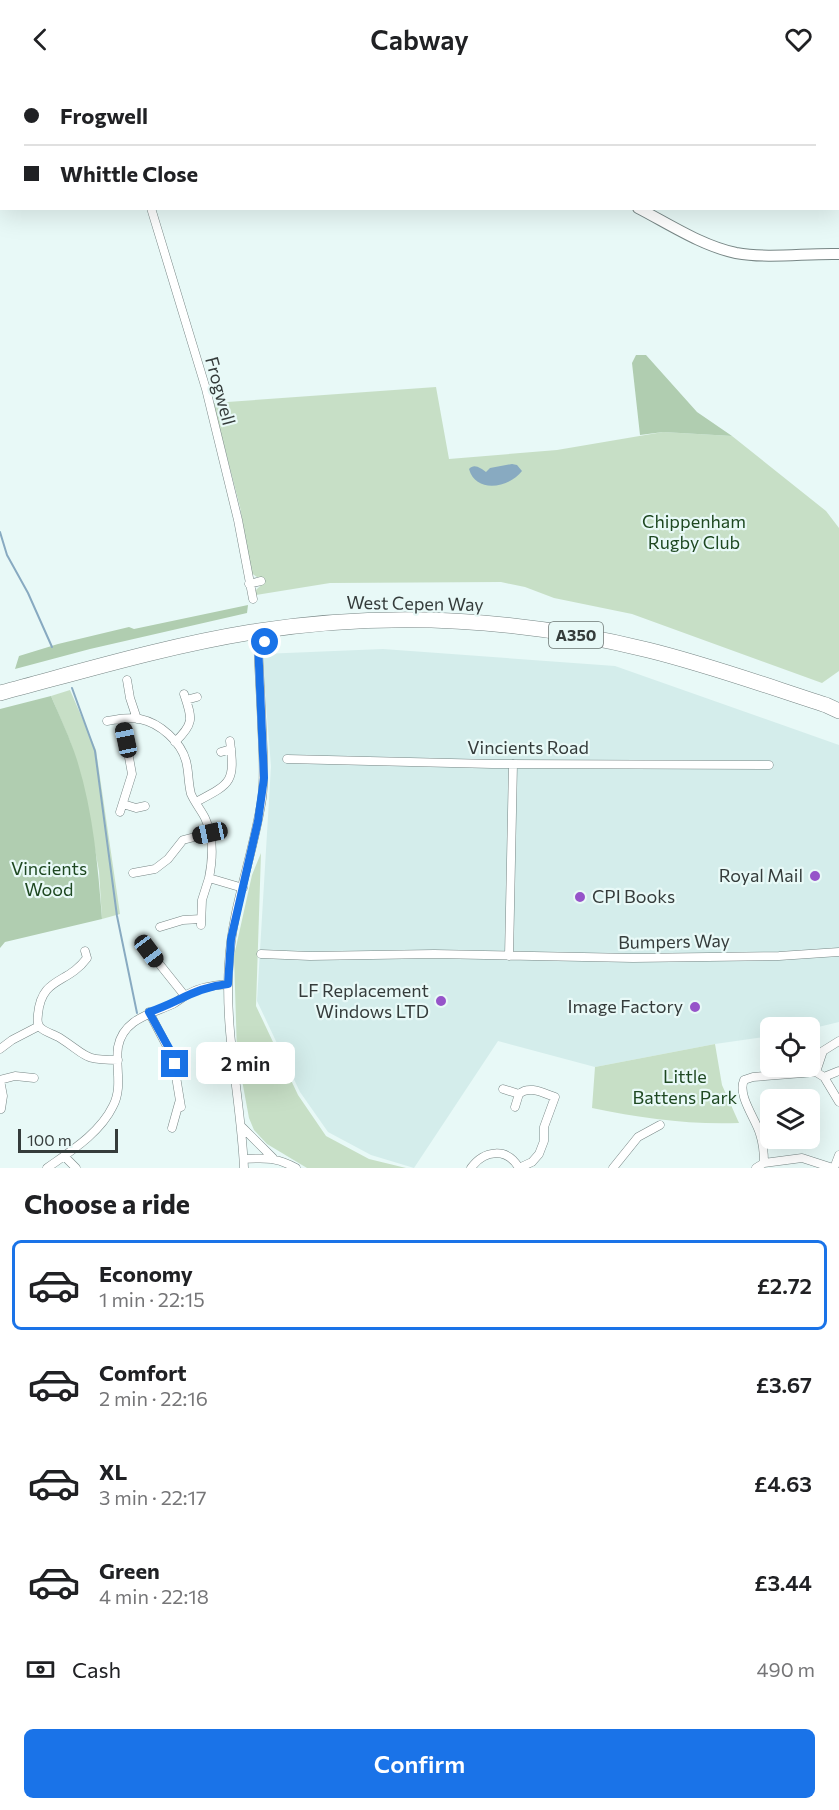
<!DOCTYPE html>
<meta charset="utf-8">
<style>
:root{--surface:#fff;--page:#f2f2f2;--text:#202124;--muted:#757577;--line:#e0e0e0;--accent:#1a73e8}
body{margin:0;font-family:Commissioner,sans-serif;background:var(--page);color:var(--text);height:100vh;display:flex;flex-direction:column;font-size:22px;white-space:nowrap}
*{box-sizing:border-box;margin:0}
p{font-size:20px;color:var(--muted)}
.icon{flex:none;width:33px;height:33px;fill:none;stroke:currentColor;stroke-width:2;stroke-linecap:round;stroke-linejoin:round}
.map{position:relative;height:1090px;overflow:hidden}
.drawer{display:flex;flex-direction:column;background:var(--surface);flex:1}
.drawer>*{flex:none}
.banner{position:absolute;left:0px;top:0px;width:840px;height:132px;box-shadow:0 6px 24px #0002;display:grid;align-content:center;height:132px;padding:0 24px;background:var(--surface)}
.fabs{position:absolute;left:760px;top:939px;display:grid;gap:12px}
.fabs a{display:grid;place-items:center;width:60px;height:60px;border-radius:9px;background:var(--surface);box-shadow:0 6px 24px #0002;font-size:30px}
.scale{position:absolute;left:18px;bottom:15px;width:100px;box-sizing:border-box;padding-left:6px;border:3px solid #353c3b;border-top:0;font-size:16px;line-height:21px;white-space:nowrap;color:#353c3b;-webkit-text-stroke:4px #e8f9f7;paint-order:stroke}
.end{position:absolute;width:27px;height:27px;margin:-14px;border:8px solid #1a73e8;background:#fff;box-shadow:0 0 0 3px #fff}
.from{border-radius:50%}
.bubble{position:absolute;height:42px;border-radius:9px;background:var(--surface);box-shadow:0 6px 24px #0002;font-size:20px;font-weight:600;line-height:42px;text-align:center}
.car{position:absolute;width:18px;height:36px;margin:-18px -9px;border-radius:8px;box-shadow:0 0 4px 2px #0007;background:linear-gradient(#222 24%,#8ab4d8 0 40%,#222 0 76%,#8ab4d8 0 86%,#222 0)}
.banner b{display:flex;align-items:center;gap:21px;height:57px;font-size:22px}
.banner b+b{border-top:2px solid var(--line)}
.banner i{width:15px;height:15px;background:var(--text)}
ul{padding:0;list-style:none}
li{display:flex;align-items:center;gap:18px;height:90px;margin:0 12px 9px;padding:0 12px;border:3px solid transparent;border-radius:9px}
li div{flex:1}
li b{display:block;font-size:22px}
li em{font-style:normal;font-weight:600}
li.current{border-color:var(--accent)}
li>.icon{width:54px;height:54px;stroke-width:1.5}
h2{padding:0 24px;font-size:27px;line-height:72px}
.pay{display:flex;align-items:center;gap:15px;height:66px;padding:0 24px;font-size:22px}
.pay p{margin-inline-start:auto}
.cta{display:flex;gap:12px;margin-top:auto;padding:12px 24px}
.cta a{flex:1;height:69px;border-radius:9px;background:var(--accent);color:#fff;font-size:24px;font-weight:600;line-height:69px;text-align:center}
header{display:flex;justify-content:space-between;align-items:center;height:78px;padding:0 24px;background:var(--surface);font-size:27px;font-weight:600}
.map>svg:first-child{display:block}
</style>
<header><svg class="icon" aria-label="back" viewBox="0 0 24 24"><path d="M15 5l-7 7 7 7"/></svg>Cabway<svg class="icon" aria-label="heart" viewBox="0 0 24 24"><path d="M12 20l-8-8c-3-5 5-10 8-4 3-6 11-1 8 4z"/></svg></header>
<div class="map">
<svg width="839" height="1090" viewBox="0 0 839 1090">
<rect width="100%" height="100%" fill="#e8f9f7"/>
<path fill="#d4edeb" d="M383 571 615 588 839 667V944L810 951 771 950V958L715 966 595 989 498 963 414 1090 371 1077 328 1054 300 1014 257 923 271 688 262 576Z"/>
<path fill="#c7dfc6" d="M436 309 449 381 557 372 663 354 732 358 826 433 839 450V593L822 605 632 536 554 520 525 509 501 504 330 505 256 517 255 513 261 507 260 501 251 495 240 429 213 325Z
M70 612 96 672 120 836 102 841 99 793 81 698 70 663 51 618Z
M261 775 256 928 298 1017 326 1058 369 1081 406 1090H307L267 1066 254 1052 249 1040 237 975 234 878 252 797Z
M715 966 722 1007 739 1045C689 1047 641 1040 592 1030L595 989Z"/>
<path fill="#b0cdb0" d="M636 277H646L697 334 732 358 663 354 640 357 632 285Z
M248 527 247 535 90 571 15 591 19 578 58 566 129 549 134 551Z
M51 618C60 639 70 660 77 682 93 733 98 788 102 841L5 864 0 870V631Z"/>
<path fill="#88aac1" d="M512 386 517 387 522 393C509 410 476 416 469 391 474 385 481 390 486 394L490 390Z"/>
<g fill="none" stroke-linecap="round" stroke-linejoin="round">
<path stroke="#88aac1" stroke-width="2" d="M0 454 7 477 28 515 52 569
M72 610 95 673 117 838 137 935"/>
<defs>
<path id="street" d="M151 130 206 311 238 442 253 521
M249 506 261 503
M127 602 130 620 137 641
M186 622 197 619
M107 643C118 641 129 639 140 641 160 645 181 664 186 683 189 694 188 705 191 716 195 725 201 732 205 740 214 759 213 780 209 800
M175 664C195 645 192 640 184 616
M221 674 231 671
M287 681 492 686 769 687
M196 724C232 705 235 704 230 663
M123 726 136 730 145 728
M120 734 132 696 122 641
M133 795 155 791 168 781 183 762 210 755
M201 847 202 822 209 800 243 810
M160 849 183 842 201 841
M85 873 87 880C67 907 42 898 38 936 38 940 36 945 40 949 44 954 54 956 60 960 88 978 82 982 118 982
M149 873 185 918
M261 876 310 878 434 876 633 880 779 878 839 874
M509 878 513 686
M149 934 173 980 181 1029
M0 971 12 962 39 948
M816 994 823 973 839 963
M824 999 839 993
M0 1002 15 998 34 1000
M0 1002 3 1018 1 1031
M515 1029 519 1016
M242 1049 273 1080
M172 1050 179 1025
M64 1078 76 1090
M244 1081C266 1080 276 1079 296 1090
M764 1085 802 1080 833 1090
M47 1090C71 1073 100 1055 113 1028 123 1009 115 989 118 969 123 941 151 936 173 926 178 923 183 919 188 916 200 909 214 907 228 906
M244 1090C241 1022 224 953 229 885 232 829 254 775 262 720 265 697 263 674 262 651 261 622 259 593 258 565L272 562
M471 1090C484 1072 507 1069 519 1090L532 1084 539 1076 544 1063V1049L555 1019C543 1015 529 1007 519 1016L503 1011
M613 1090 638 1059 660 1047
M756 1090 764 1085C764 1075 763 1065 760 1056 756 1041 737 1018 744 1002L753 999 816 994 824 999 839 1024
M834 1090 839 1077"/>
<path id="secondary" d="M102 0 104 2
M638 130C669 146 702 168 736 175 770 181 805 175 839 176"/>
<path id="highway" d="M0 615C83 593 166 568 252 554 384 533 519 540 648 572 709 587 767 608 826 627L839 633"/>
</defs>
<use href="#street" stroke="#778685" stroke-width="9"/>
<use href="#secondary" stroke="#778685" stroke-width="12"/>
<use href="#highway" stroke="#778685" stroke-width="16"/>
<use href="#street" stroke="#fff" stroke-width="8"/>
<use href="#secondary" stroke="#fff" stroke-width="10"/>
<use href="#highway" stroke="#fff" stroke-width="15"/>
</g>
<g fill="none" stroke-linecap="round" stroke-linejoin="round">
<path stroke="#1a73e8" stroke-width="8" d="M175 986 170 972 149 934C179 924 196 909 228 906L231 861 258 743 264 700 258 565 265 564"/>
</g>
<g fill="#9654c9" stroke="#e8f9f7" stroke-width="2">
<circle cx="815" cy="798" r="6"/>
<circle cx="580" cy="819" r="6"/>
<circle cx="441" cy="923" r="6"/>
<circle cx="695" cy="929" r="6"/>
</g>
<g text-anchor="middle" stroke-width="4.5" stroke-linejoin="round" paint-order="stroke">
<rect fill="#e8f9f7" stroke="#6b7573" stroke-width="1.5" x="549" y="544" width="54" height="26" rx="4.5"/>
<g font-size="16" font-weight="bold" fill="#353c3b">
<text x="576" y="563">A350</text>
</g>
<g font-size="18" fill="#353c3b" stroke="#e8f9f7">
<text transform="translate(220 313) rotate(75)" y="6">Frogwell</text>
<text transform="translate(415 526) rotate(1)" y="6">West Cepen Way</text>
<text x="528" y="676">Vincients Road</text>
<text transform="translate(674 864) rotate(-1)" y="6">Bumpers Way</text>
</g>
<g font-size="18" fill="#1e4821" stroke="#e8f9f7">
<text x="694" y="450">Chippenham<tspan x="694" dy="21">Rugby Club</tspan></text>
<text x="49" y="797">Vincients<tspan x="49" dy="21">Wood</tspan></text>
<text x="685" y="1005">Little<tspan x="685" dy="21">Battens Park</tspan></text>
</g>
<g font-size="18" fill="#353c3b" stroke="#e8f9f7" text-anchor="end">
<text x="803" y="804">Royal Mail</text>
<text x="592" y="825" text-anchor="start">CPI Books</text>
<text x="429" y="919">LF Replacement<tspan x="429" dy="21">Windows LTD</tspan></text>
<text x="683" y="935">Image Factory</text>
</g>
</g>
</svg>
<div class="fabs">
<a><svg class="icon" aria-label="locate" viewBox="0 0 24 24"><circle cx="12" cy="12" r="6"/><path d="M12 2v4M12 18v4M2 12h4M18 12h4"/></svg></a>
<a><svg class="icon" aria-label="layers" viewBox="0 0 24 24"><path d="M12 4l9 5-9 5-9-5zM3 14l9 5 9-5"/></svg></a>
</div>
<div class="scale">100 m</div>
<i class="end from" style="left:265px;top:564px"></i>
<i class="end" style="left:175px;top:986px"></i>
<div class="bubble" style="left:196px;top:964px;width:99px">2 min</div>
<i class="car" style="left:126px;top:662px;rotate:348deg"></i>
<i class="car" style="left:210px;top:755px;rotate:258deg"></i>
<i class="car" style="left:149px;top:873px;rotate:143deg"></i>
<div class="banner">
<b><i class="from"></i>Frogwell</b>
<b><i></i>Whittle Close</b>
</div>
</div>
<section class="drawer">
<h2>Choose a ride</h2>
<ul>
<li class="current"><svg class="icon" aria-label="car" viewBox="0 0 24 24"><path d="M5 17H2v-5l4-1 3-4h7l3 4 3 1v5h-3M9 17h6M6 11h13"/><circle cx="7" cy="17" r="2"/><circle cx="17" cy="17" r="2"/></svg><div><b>Economy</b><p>1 min · 22:15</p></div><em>£2.72</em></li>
<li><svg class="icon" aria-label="car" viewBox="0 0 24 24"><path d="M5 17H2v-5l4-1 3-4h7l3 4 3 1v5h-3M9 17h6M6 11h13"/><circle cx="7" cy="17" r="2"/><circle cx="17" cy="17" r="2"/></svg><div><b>Comfort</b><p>2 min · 22:16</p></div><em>£3.67</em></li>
<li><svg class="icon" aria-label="car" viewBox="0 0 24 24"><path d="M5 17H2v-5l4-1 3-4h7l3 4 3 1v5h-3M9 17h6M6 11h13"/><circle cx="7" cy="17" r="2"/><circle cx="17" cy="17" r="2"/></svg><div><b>XL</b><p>3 min · 22:17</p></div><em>£4.63</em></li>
<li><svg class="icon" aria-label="car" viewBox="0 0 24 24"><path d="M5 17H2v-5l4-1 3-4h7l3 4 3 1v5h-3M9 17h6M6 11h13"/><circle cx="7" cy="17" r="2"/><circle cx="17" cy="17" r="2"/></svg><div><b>Green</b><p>4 min · 22:18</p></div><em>£3.44</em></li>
</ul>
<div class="pay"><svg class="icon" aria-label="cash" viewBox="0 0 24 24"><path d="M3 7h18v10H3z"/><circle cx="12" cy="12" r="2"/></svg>Cash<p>490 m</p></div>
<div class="cta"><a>Confirm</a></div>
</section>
